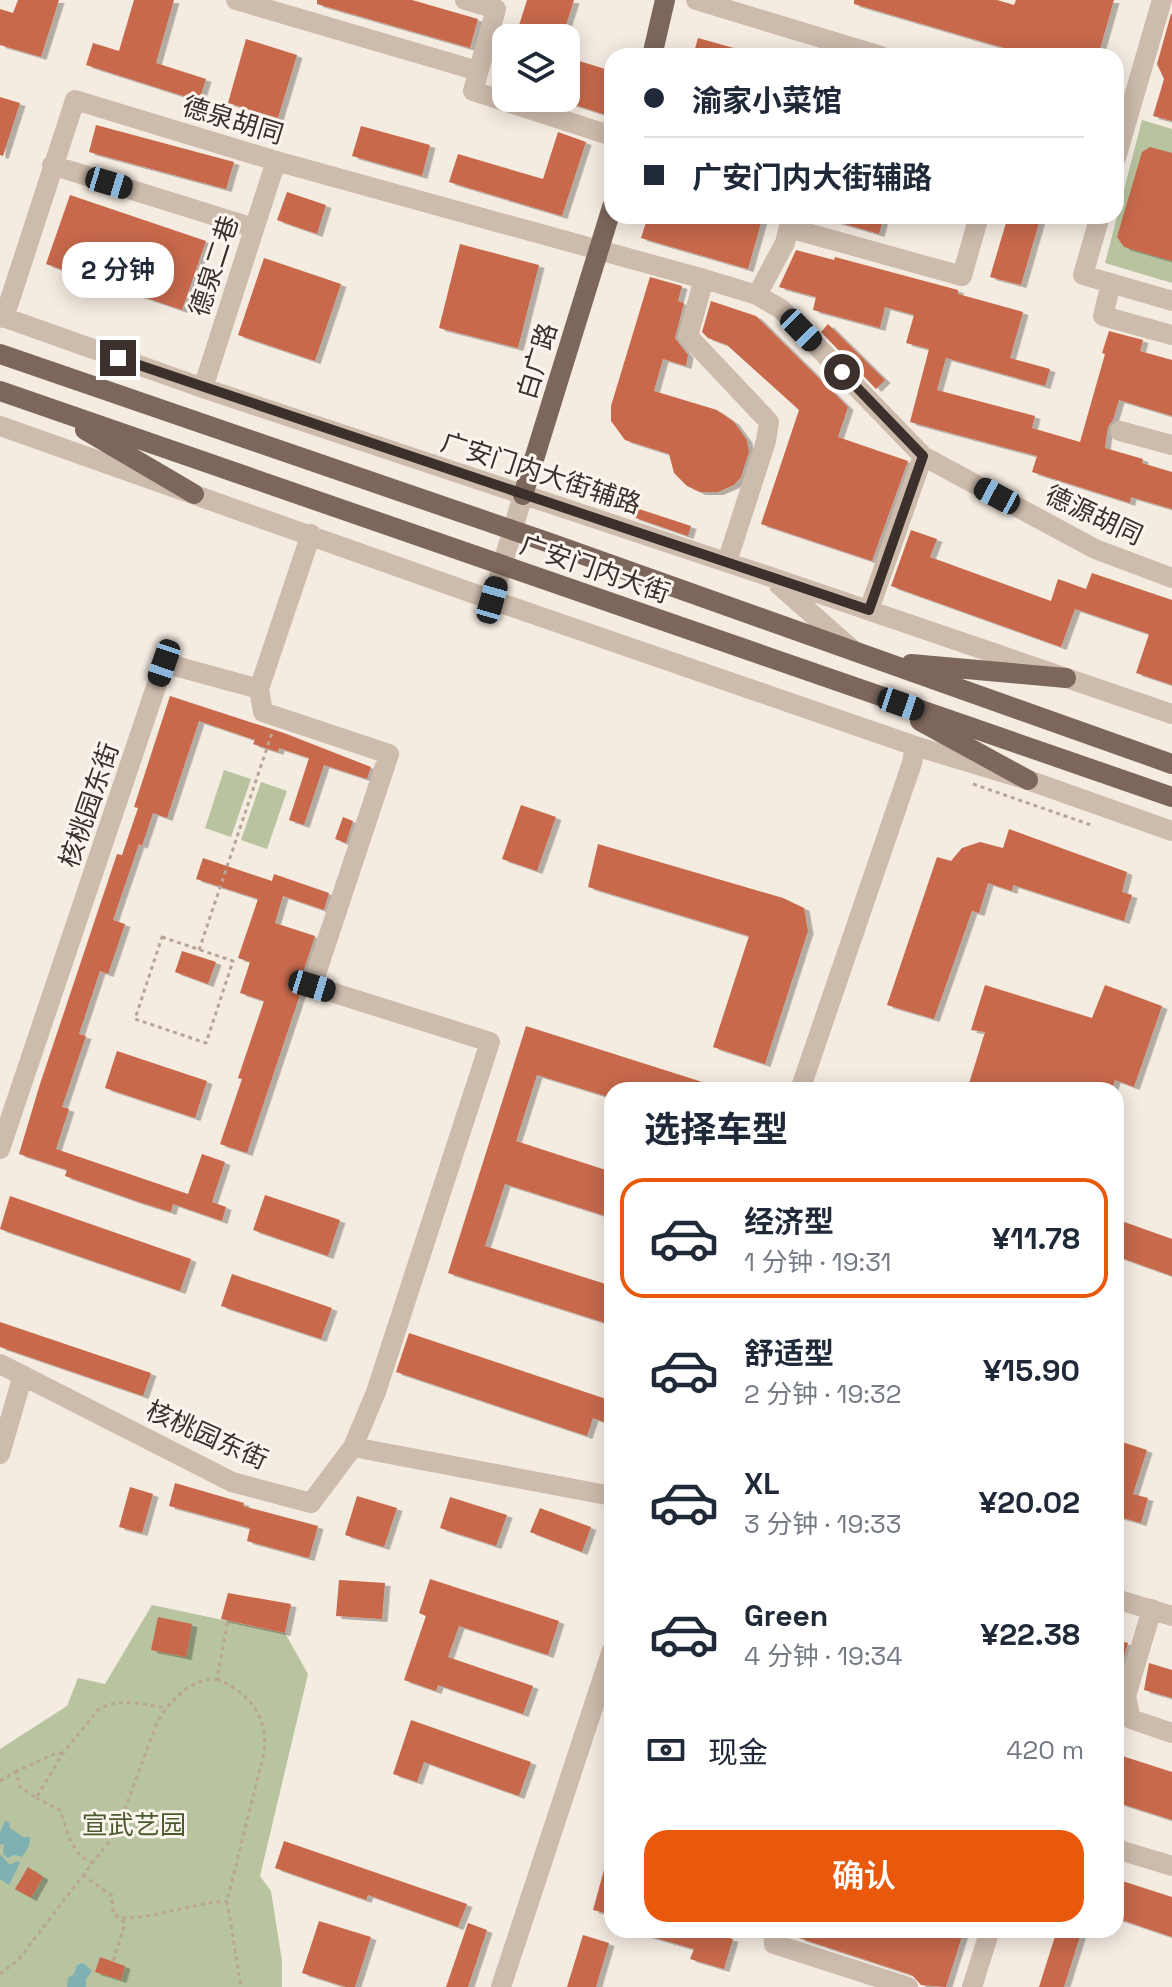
<!DOCTYPE html>
<html lang="zh">
<meta charset="utf-8">
<style>
:root{--surface:#fff;--page:#f2f2f3;--text:#1f2937;--muted:#747a83;--line:#e0e1e3;--accent:#ea580c}
body{margin:0;font-family:"Space Grotesk","Noto Sans SC",sans-serif;background:var(--page);color:var(--text);height:100vh;display:flex;flex-direction:column;font-size:30px;white-space:nowrap}
*{box-sizing:border-box;margin:0}
p{font-size:26px;color:var(--muted)}
.icon{flex:none;width:44px;height:44px;fill:none;stroke:currentColor;stroke-width:2;stroke-linecap:round;stroke-linejoin:round}
.map{position:relative;flex:1;overflow:hidden}
.details{position:absolute;left:604px;top:1082px;width:520px;height:856px;display:flex;flex-direction:column;background:var(--surface);border-radius:24px;box-shadow:0 4px 20px #0003}
.details>*{flex:none}
.banner{position:absolute;left:604px;top:48px;width:520px;height:176px;border-radius:24px;box-shadow:0 4px 20px #0003;display:grid;align-content:center;height:176px;padding:0 40px;background:var(--surface)}
.tools{position:absolute;left:492px;top:24px;display:grid;gap:16px}
.tools a{display:grid;place-items:center;width:88px;height:88px;border-radius:16px;background:var(--surface);box-shadow:0 4px 20px #0003;font-size:40px}
.end{position:absolute;width:36px;height:36px;margin:-18px;border:10px solid #3b302b;background:#fff;box-shadow:0 0 0 4px #fff}
.from{border-radius:50%}
.bubble{position:absolute;height:56px;border-radius:24px;background:var(--surface);box-shadow:0 4px 20px #0003;font-size:26px;font-weight:600;line-height:56px;text-align:center}
.car{position:absolute;width:24px;height:48px;margin:-24px -12px;border-radius:10px;box-shadow:0 0 6px 2px #0007;background:linear-gradient(#222 24%,#8ab4d8 0 40%,#222 0 76%,#8ab4d8 0 86%,#222 0)}
.banner b{display:flex;align-items:center;gap:28px;height:76px;font-size:30px}
.banner b+b{border-top:2px solid var(--line)}
.banner i{width:20px;height:20px;background:var(--text)}
ul{padding:0;list-style:none}
li{display:flex;align-items:center;gap:24px;height:120px;margin:0 16px 12px;padding:0 24px;border:4px solid transparent;border-radius:24px}
li div{flex:1}
li b{display:block;font-size:30px}
li em{font-style:normal;font-weight:600}
li.current{border-color:var(--accent)}
li>.icon{width:72px;height:72px;stroke-width:1.5}
h2{padding:0 40px;font-size:36px;line-height:96px}
.pay{display:flex;align-items:center;gap:20px;height:88px;padding:0 40px;font-size:30px}
.pay p{margin-inline-start:auto}
.button{display:flex;gap:16px;margin-top:auto;padding:16px 40px}
.button a{flex:1;height:92px;border-radius:24px;background:var(--accent);color:#fff;font-size:32px;font-weight:600;line-height:92px;text-align:center}
.map>svg:first-child{display:block}
</style>
<div class="map">
<svg width="1172" height="1987" viewBox="0 0 1172 1987">
<defs>
<filter id="shadow"><feDropShadow dx="5.5" dy="3" stdDeviation="0" flood-color="#0004"/></filter>
</defs>
<rect width="100%" height="100%" fill="#f4ebe1"/>
<path fill="#b8c4a0" d="M1142 120 1172 129V283L1105 263Z
M224 770 251 779 231 837 205 828Z
M261 782 287 791 267 849 241 840Z
M152 1605 285 1633 308 1674 260 1876 271 1891 282 1961V1987H0V1749L67 1706 78 1678 105 1684Z"/>
<path fill="#7fb0b2" d="M5 1821 9 1822 10 1828 23 1837H30L29 1846 22 1857 15 1855 7 1858 3 1853 4 1844 0 1845V1832Z
M0 1854 10 1865 17 1861 20 1863 9 1885 0 1879Z
M83 1963 92 1971 86 1979V1987H67L68 1978 74 1974 77 1965Z"/>
<path fill="#c8694b" filter="url(#shadow)" d="M18 0H59L41 57 0 45V9L13 13Z
M134 0H174L156 63 206 79 199 101 86 65 93 43 119 51Z
M317 0H412L478 19 470 48 317 4Z
M527 0H574L562 38H515Z
M854 0H997L1014 5 1016 0H1114L1098 56H1032L854 4Z
M1171 14H1172V121L1153 116 1164 79 1157 64Z
M698 38 748 52V56H693Z
M246 39 297 55 278 118 228 103Z
M566 57 612 71V95L606 115 566 102Z
M0 97 20 103 3 156 0 155Z
M96 125 234 162 226 189 89 152Z
M361 126 430 145 422 176 352 156Z
M558 132 586 142 562 216 449 182 458 154 543 179Z
M1150 147 1172 153V261L1124 247 1117 237 1142 152Z
M287 192 326 205 317 234 277 220Z
M70 195 206 241 182 310 46 264Z
M648 216H763L748 269 641 238Z
M831 216H884L879 234 831 220Z
M1008 216H1041L1021 285 990 277Z
M460 244 539 265 518 348 439 328Z
M796 250 834 260 835 257 958 290V294L1023 312 1010 358 1050 369 1045 386 946 358 937 390 1035 416 1032 428 1080 442 1105 354 1102 353 1109 331 1143 340 1140 351 1172 360V416L1119 400 1113 420 1108 427 1105 448 1143 459 1142 463 1172 472V509L1131 497 1130 503 1032 472 1037 456 910 422 929 349 906 343 914 315 885 307 880 328 813 310 816 297 779 287Z
M264 258 341 284 315 361 238 335Z
M650 277 682 286 678 301 684 303 675 338 688 355 686 366 663 359 654 391 717 410 734 422 747 440 749 452 741 477 734 485 718 492H700L687 486 674 473 669 454 625 440 611 421V406Z
M711 301 756 316 848 407 838 437 908 461 872 561 761 524 799 410 727 345 708 338 702 332Z
M828 324 885 380 876 389 821 332Z
M636 508 691 526 688 536 633 517Z
M911 530 937 539 930 557 1051 601 1058 579 1086 589 1092 573 1172 600V685L1136 673 1149 634 1075 609 1061 647 891 586Z
M170 696 284 733 371 767 367 779 324 765 304 825 289 820 309 758 279 748 278 752 253 744 255 740 199 721 167 818 153 813 142 846 139 844 113 920 125 924 108 974 100 971 79 1034 86 1036 62 1107 69 1109 56 1149 188 1194 202 1154 225 1162 212 1202 226 1207 222 1221 173 1204 171 1212 139 1202 65 1176 67 1170 19 1154 40 1084 117 854 122 855 138 808 134 807Z
M521 805 556 817 537 871 502 859Z
M343 817 353 821 346 843 335 839Z
M1009 829 1127 872 1122 892 1132 895 1124 921 1013 885 1012 891 988 883 979 913 972 911 934 1019 887 1005 937 857 951 861 962 848 980 842 1003 848Z
M598 844 783 898 804 908 808 931 765 1064 713 1047 749 936 588 887Z
M203 858 272 881 274 874 329 893 324 910 283 896 275 923 315 936 300 982 301 992 247 1153 220 1144 242 1079 238 1078 264 1001 240 993 250 962 238 958 258 899 196 879Z
M182 951 216 962 208 984 175 972Z
M985 985 1092 1018 1105 985 1162 1006 1134 1087 1115 1080 1112 1090H967L985 1032 971 1030Z
M526 1026 718 1087V1090H612V1098L537 1075 516 1141 612 1172V1218L505 1184 485 1246 612 1286V1325L448 1273Z
M117 1051 207 1081 195 1118 105 1088Z
M265 1195 340 1220 328 1256 253 1230Z
M10 1196 191 1259 180 1291 0 1229Z
M1116 1219 1172 1239V1276L1116 1256Z
M232 1274 332 1308 321 1339 221 1306Z
M0 1322 151 1373 143 1396 0 1347Z
M409 1333 612 1401V1425L593 1418 587 1436 396 1372Z
M1116 1440 1147 1450 1133 1494 1148 1498 1141 1523 1116 1516Z
M175 1483 244 1503 243 1506 318 1526 309 1558 247 1541 250 1528 169 1506Z
M130 1487 153 1494 142 1533 119 1527Z
M357 1496 397 1508 384 1547 345 1535Z
M450 1497 507 1515 496 1546 440 1528Z
M540 1508 591 1527 582 1552 530 1532Z
M430 1579 559 1621 548 1655 459 1626 448 1657 533 1686 523 1714 438 1685 436 1691 404 1680 426 1616 419 1613Z
M339 1580 385 1583 382 1619 336 1616Z
M228 1593 291 1604 285 1633 221 1619Z
M158 1617 192 1624 186 1657 151 1650Z
M1116 1640 1128 1643 1116 1684Z
M1149 1663 1172 1670V1698L1144 1690Z
M411 1720 531 1762 519 1796 424 1762 417 1782 393 1774Z
M1116 1754 1172 1772V1820L1116 1802Z
M284 1841 467 1904 458 1927 368 1895 366 1900 275 1868Z
M608 1855 612 1856V1915L593 1910Z
M28 1867 43 1877 31 1898 15 1889Z
M1116 1879 1172 1897V1937L1116 1918Z
M319 1921 371 1937 355 1987H346L302 1973Z
M468 1923 487 1930 468 1987H446Z
M643 1930H702L733 1939 724 1969 690 1959 694 1949 642 1934Z
M802 1930H964L946 1987 921 1985 912 1975 799 1938Z
M1057 1930H1082L1064 1987H1039Z
M583 1935 609 1943 596 1987H567Z
M100 1957 125 1966 121 1980 95 1972Z"/>
<g fill="none" stroke-linecap="round" stroke-linejoin="round">
<path stroke="#b9a596" stroke-width="3" stroke-dasharray="4 4" stroke-linecap="butt" d="M973 784 1094 826
M162 937 233 961 206 1043 135 1019Z
M199 950 272 733
M217 1679C250 1693 271 1719 263 1757L227 1901 241 1987
M63 1753 54 1754 17 1771 19 1786 36 1798 63 1753 99 1709C119 1697 145 1705 167 1708
M0 1781 17 1771
M36 1798 60 1810C67 1828 71 1857 93 1862
M83 1875 112 1896 113 1913 125 1923 113 1962
M122 1918C157 1918 192 1903 227 1901
M0 1974 19 1959 117 1831 157 1722C172 1699 188 1680 217 1679L228 1620"/>
<path stroke="#cdbbac" stroke-width="20" d="M236 0 478 71
M465 0 496 9 473 91 612 136
M696 0 881 56
M1116 158 1162 0
M52 165 254 228
M1100 216 1083 275 1172 301
M789 228 962 276 979 216
M704 279 688 336 769 422 766 441 727 562
M1111 283 1103 316 1172 335
M757 295 785 243 791 218
M0 316 203 388 765 575 1172 714
M4 318 75 100 276 161 704 279 757 295 781 309 923 456 1095 549 1172 578
M203 388 276 161
M0 426 492 600 915 746 1028 780 1172 831
M1120 431 1172 445
M311 534 259 689 263 712 389 754 312 986 490 1042 376 1392 353 1447
M779 585 854 651
M492 600 523 495
M869 610 923 456
M800 1090 912 763 915 746
M0 1149 164 663 259 689
M0 1364 232 1482 311 1503 353 1447 612 1496
M0 1454 23 1375
M1116 1599 1172 1616
M1152 1609 1126 1696 1131 1719 1172 1733
M1116 1849 1172 1866
M773 1930 774 1944 908 1987
M501 1987 612 1650
M972 1987 990 1930"/>
<path stroke="#7d675c" stroke-width="20" d="M652 56 665 0
M0 354 550 543 1172 764
M0 391 1172 797
M85 430 194 494
M523 495 612 207
M911 664 1066 678
M920 721 1028 780"/>
</g>
<g fill="none" stroke-linecap="round" stroke-linejoin="round">
<path stroke="#3b302b" stroke-width="10" d="M118 358 869 610 923 456 842 372"/>
</g>
<g text-anchor="middle" stroke-width="6" stroke-linejoin="round" paint-order="stroke">
<g font-size="26" fill="#3b302b" stroke="#fbf5ee">
<text transform="translate(233 120) rotate(17)" y="9">德泉胡同</text>
<text transform="translate(214 266) rotate(-72)" y="9">德泉二巷</text>
<text transform="translate(537 361) rotate(-73)" y="9">白广路</text>
<text transform="translate(541 473) rotate(18)" y="9">广安门内大街辅路</text>
<text transform="translate(1094 515) rotate(25)" y="9">德源胡同</text>
<text transform="translate(595 569) rotate(19)" y="9">广安门内大街</text>
<text transform="translate(89 805) rotate(-71)" y="9">核桃园东街</text>
<text transform="translate(207 1435) rotate(24)" y="9">核桃园东街</text>
</g>
<g font-size="26" fill="#4a5a2e" stroke="#fbf5ee">
<text x="134" y="1834">宣武艺园</text>
</g>
</g>
</svg>
<div class="tools">
<a><svg class="icon" aria-label="layers" viewBox="0 0 24 24"><path d="M12 4l9 5-9 5-9-5zM3 14l9 5 9-5"/></svg></a>
</div>
<i class="end from" style="left:842px;top:372px"></i>
<i class="end" style="left:118px;top:358px"></i>
<div class="bubble" style="left:62px;top:242px;width:112px">2 分钟</div>
<i class="car" style="left:109px;top:183px;rotate:107deg"></i>
<i class="car" style="left:801px;top:330px;rotate:136deg"></i>
<i class="car" style="left:997px;top:496px;rotate:298deg"></i>
<i class="car" style="left:492px;top:600px;rotate:16deg"></i>
<i class="car" style="left:164px;top:663px;rotate:199deg"></i>
<i class="car" style="left:901px;top:704px;rotate:109deg"></i>
<i class="car" style="left:312px;top:986px;rotate:107deg"></i>
<div class="banner">
<b><i class="from"></i>渝家小菜馆</b>
<b><i></i>广安门内大街辅路</b>
</div>
<section class="details">
<h2>选择车型</h2>
<ul>
<li class="current"><svg class="icon" aria-label="car" viewBox="0 0 24 24"><path d="M5 17H2v-5l4-1 3-4h7l3 4 3 1v5h-3M9 17h6M6 11h13"/><circle cx="7" cy="17" r="2"/><circle cx="17" cy="17" r="2"/></svg><div><b>经济型</b><p>1 分钟 · 19:31</p></div><em>¥11.78</em></li>
<li><svg class="icon" aria-label="car" viewBox="0 0 24 24"><path d="M5 17H2v-5l4-1 3-4h7l3 4 3 1v5h-3M9 17h6M6 11h13"/><circle cx="7" cy="17" r="2"/><circle cx="17" cy="17" r="2"/></svg><div><b>舒适型</b><p>2 分钟 · 19:32</p></div><em>¥15.90</em></li>
<li><svg class="icon" aria-label="car" viewBox="0 0 24 24"><path d="M5 17H2v-5l4-1 3-4h7l3 4 3 1v5h-3M9 17h6M6 11h13"/><circle cx="7" cy="17" r="2"/><circle cx="17" cy="17" r="2"/></svg><div><b>XL</b><p>3 分钟 · 19:33</p></div><em>¥20.02</em></li>
<li><svg class="icon" aria-label="car" viewBox="0 0 24 24"><path d="M5 17H2v-5l4-1 3-4h7l3 4 3 1v5h-3M9 17h6M6 11h13"/><circle cx="7" cy="17" r="2"/><circle cx="17" cy="17" r="2"/></svg><div><b>Green</b><p>4 分钟 · 19:34</p></div><em>¥22.38</em></li>
</ul>
<div class="pay"><svg class="icon" aria-label="cash" viewBox="0 0 24 24"><path d="M3 7h18v10H3z"/><circle cx="12" cy="12" r="2"/></svg>现金<p>420 m</p></div>
<div class="button"><a>确认</a></div>
</section>
</div>
